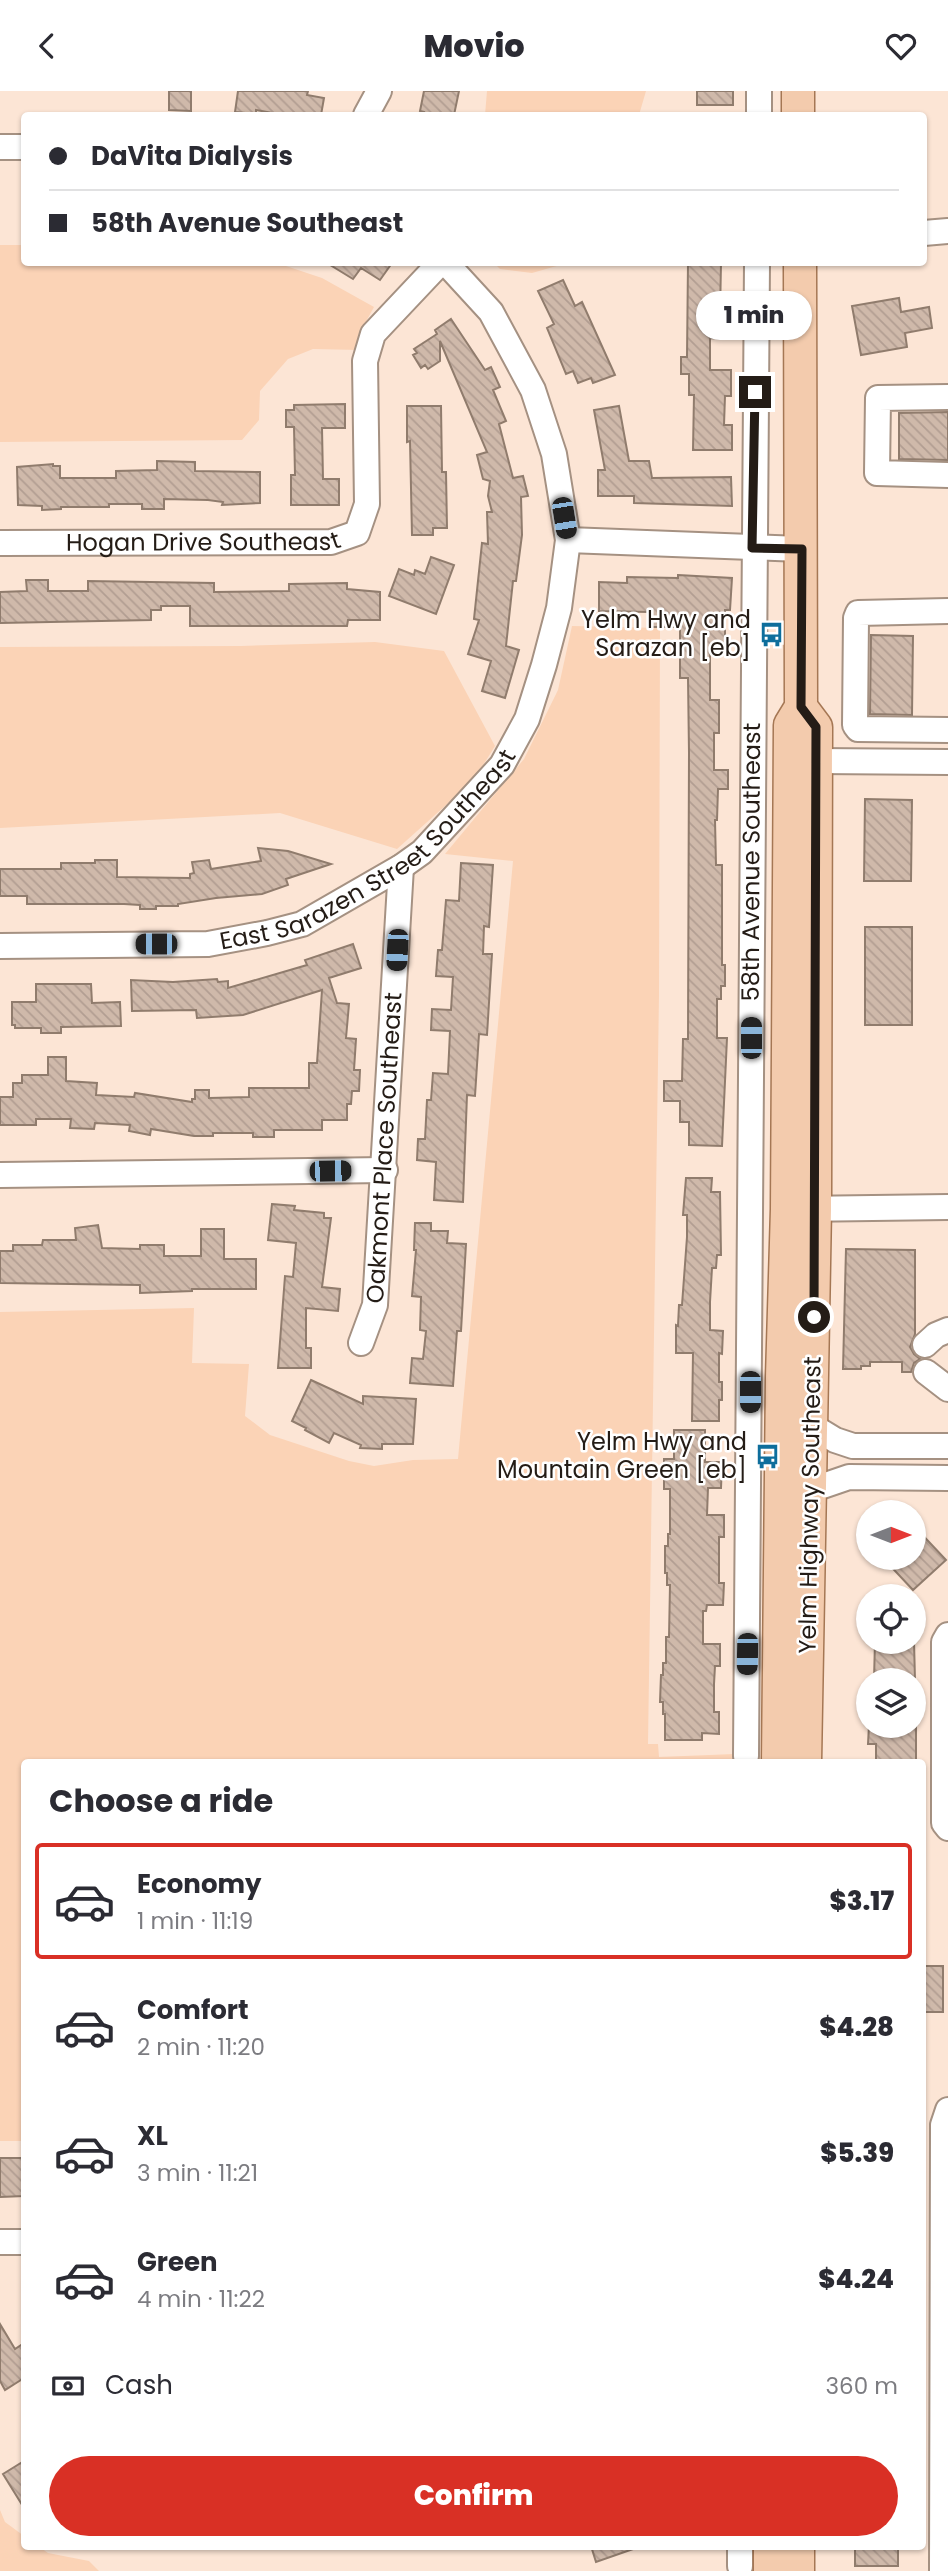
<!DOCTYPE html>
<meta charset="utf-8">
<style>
:root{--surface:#fff;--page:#f7f7f7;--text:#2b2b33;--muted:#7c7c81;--line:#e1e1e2;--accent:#d93025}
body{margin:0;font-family:Poppins,sans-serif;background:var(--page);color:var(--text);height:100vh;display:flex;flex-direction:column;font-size:26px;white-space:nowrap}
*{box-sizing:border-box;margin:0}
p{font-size:23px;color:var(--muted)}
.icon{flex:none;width:38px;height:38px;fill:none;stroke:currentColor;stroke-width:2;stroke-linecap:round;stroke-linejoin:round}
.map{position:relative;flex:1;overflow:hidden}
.details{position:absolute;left:21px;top:1668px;width:905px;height:791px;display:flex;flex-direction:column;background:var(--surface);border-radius:7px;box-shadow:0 2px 5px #0004}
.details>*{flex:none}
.top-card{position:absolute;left:21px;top:21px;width:906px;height:154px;border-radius:7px;box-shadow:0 2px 5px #0004;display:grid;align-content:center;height:154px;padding:0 28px;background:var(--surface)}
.needle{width:46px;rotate:90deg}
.tools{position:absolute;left:856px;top:1409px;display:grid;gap:14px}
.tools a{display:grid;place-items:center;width:70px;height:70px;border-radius:50%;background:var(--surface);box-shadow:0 2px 5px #0004;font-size:35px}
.end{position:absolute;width:32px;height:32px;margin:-16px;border:9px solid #241c16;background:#fff;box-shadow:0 0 0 4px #fff}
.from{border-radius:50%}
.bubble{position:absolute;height:49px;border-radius:24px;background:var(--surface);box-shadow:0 2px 5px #0004;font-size:23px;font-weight:800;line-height:49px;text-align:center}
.car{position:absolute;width:21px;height:42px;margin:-21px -10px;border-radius:9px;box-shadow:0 0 5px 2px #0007;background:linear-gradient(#222 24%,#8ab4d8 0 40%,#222 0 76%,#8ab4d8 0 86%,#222 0)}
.top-card b{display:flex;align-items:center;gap:24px;height:66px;font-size:26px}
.top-card b+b{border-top:2px solid var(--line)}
.top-card i{width:18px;height:18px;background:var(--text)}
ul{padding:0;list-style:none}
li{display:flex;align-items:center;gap:21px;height:116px;margin:0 14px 10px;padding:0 14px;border:4px solid transparent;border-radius:7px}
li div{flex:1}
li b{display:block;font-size:26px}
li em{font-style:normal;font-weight:800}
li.active{border-color:var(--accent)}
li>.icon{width:63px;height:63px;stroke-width:1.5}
h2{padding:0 28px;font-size:32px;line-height:84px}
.pay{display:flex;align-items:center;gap:18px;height:77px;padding:0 28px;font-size:26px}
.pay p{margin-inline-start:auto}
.button{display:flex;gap:14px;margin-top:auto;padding:14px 28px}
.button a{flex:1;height:80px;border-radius:42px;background:var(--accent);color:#fff;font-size:28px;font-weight:800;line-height:80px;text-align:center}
header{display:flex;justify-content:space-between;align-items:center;height:91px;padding:0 28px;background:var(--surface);font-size:32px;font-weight:800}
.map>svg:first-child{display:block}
</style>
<header><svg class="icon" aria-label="back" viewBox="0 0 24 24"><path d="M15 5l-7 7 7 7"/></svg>Movio<svg class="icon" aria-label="heart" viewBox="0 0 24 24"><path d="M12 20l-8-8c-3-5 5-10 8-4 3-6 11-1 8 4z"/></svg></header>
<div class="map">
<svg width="948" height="2480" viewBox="0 0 948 2480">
<defs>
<pattern id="building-back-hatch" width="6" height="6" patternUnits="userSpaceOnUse" patternTransform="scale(1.75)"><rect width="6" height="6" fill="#cfb9aa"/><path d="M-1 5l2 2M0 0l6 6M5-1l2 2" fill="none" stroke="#b29e92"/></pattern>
</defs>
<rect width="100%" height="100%" fill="#fce5d5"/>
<path fill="#fbd3b6" d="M487 0H646L639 24H485Z
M0 154H24V172H277L322 187 374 216 363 236 359 259 313 258 288 268 260 300 259 329 242 349 0 351Z
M494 172H567L532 182 500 178Z
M572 535 660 537 659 903 648 1653H658L659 1666 760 1662V1671H24V2050H0V1221L194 1217 192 1272 249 1273 245 1325 270 1344 349 1370 374 1375 413 1369 458 1368 513 770 445 763 524 668 558 599Z
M375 551 444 560 495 655 474 689 397 758 280 722 0 737V556L241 555Z
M0 2419 5 2431 24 2445V2455H38L48 2462 89 2470 99 2480H0Z"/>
<path fill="url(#building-back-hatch)" stroke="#907c6d" stroke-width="2" d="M169 0H191V20L169 19Z
M238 0H308L307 4 324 7 321 24H283L256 19V23L235 21Z
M424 0H459L454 24H423L424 21 420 20Z
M697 0H733V14H697Z
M327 172H392L380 189 361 177 353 188Z
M688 172H721L720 225H733V248L710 247V279H731V305H725L724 334H732V359H693L694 304H689V283H681V266H687Z
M563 189 575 215 582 211 615 284 593 292 591 287 578 292 573 280 566 283 547 237 554 233 538 200Z
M899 207 901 221 929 216 932 237 905 242 907 256 861 264 852 215Z
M451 228 485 279 491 276 500 296 493 299 506 330 499 333 513 387 523 385 528 405 521 406 522 444 516 490H513L506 555 519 559 505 607 482 600 491 570 468 563 479 529 474 528 482 452 488 453 487 421H492L488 405 490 390 483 388 477 364 487 361 440 250V270L428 278 425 274 421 277 413 264 417 262 414 258 437 243 435 239Z
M345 313V337H322L323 388H339V414H291V384H295L294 336H286V319H294V314Z
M407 315H441L442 381H446L447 437H433V444H412L410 350 407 351Z
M619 315 629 370H649L652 387 731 386 732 415 634 412V405H598V379H605L594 319Z
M948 321V369L899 368V322Z
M157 370 195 371V380L260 381V412L222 414 223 411 208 409 164 408V418H142V413H109V416H61V418L42 419V415L18 414 17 376 53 373V375H60V387H116V380L157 379Z
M431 466 454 474 436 523 389 505 399 478 414 484 415 479 425 483Z
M678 484 732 487 730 519H725V562H710V609H719V642H714V679H728V698H718L717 729H715L716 774H722V874H725V895H721V908H717V947H727L722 1055 689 1054V1031H680V1010H664V990H682L683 948H688L689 662 688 587H680V536H649V521L599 520V491L627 492V486L678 487Z
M26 489H48V500H88V490L214 492V501L289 500V493L347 492V498L380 501V529H348L347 535H190V515H161V519H151V529L0 532V501L27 500Z
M871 544 913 545 912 624 870 623Z
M865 708 912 709 911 790H864Z
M258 757 288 760 331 773 286 788 288 794 262 803 216 807 178 813V815H156V818H140V814L124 813H27V805H0V778H61V772H95V769H117V786L190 787V783L194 782 192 771 209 769 211 778 261 770Z
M461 772 493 774 489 836 484 835 483 863H492L487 944 479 943 475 1005 467 1004 463 1111 434 1109 436 1071 417 1069 418 1048H425L427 1009H431L433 982 448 983 450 940 431 939 432 918 451 919 453 886 436 885 438 859H442L446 809 459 810Z
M865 836H912V934H865Z
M353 853 361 877 329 887 337 912 349 913 346 947 356 948 354 979H360L359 1000H352L351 1013H347V1029H322V1039H274V1046H253V1042H213V1045H194L151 1038 150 1044 129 1040 130 1034 95 1032 94 1038 70 1037 71 1028H36V1034H0V1006H13V992H22V984H48V966H66V990L97 992 96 1004 134 1006 135 1002 192 1011V1008H195V999H209V1007L249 1006V997H309V972H317L322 899 243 924 197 927 196 919 132 920 131 889 173 891 217 888 218 891 228 890V897L307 874 305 869Z
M36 893H91L92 912 120 911 121 935 61 936V942H41V937H15V934H12V911H36Z
M686 1087H712L711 1101H720L721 1164H717L716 1177H712L710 1211V1239L723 1240 722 1263 719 1262V1291H722V1309H719V1330H692L693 1262H676V1234L678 1235 679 1214H682L687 1146V1124H683Z
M272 1113 295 1115 294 1119 324 1122V1127H331L322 1196 340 1198 338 1220 306 1217V1257H311V1277H278L285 1185 293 1186 296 1152 268 1149Z
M415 1132H431V1140H448L447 1152 466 1153 461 1240H457L453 1295 410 1292 412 1267 423 1268 426 1240 420 1239 421 1206 412 1205 416 1159H414Z
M98 1134 102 1157 140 1158V1154H164V1165H201V1138H224V1168H256V1198H192V1200L140 1202V1194L0 1192V1160H13V1154H42L43 1149H76L75 1137Z
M846 1158 915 1159V1243L910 1256 914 1263 920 1268 914 1272 911 1281H902V1271H870V1275H861V1278H843Z
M311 1289 363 1313V1305L416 1308 413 1353H382V1358L360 1357 361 1354 334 1342 329 1352 305 1339 306 1337 292 1330Z
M674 1339H705V1371H722L721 1397H708L707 1424H724V1446H719V1492H724L723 1514H707L706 1520H703V1553H720V1575H715L714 1593V1621H719V1643L702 1642V1649H665V1623H663V1611H660L661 1584H663V1572H666V1546H669L670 1494H667V1482H665V1455H668V1443H670V1398H664V1368H674Z
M914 1435 946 1469 913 1499 882 1466H914Z
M875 1550H914L915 1589H874Z
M869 1634H916V1671H876V1653H868Z
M922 1875H943V1921H923Z
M0 2067H24V2105L0 2106Z
M0 2233 15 2258 24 2252V2287L5 2299 0 2290Z
M24 2370V2417L3 2383Z
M591 2455H636V2457L596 2471Z
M855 2455H898V2475H855Z"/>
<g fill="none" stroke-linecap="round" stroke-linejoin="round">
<defs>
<g id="minor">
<path d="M366 24 379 0"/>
<path d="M759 24V0"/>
<path d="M0 56H24"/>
<path d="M924 142 948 140"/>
<path d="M948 306 878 307 877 382 948 384"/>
<path d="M568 449 801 458"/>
<path id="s1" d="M0 452 331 451 357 442 367 413 365 270 373 243 440 172"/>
<path d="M948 520 858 522 856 527 855 634 858 638 948 639"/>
<path d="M816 670 948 671"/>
<path id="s2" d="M0 855 208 853 267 842 302 833 401 776 422 761 502 674 527 628 544 574 559 517 568 449 554 363 533 299 491 221 446 172"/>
<path d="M0 1084 385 1079"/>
<path d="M798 1118 948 1116"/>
<path id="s3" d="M361 1252 375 1214 401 776"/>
<path d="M925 1254 936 1244 948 1239"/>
<path d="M926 1281 948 1298"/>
<path d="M812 1335 835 1349 853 1355H948"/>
<path d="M811 1399 849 1386 948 1387"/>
<path d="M948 1544 944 1551V1732L948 1737"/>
<path id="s4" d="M746 1665C752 1167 749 669 757 172"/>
<path d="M0 2151H24"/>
<path d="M740 2475V2455"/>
<path d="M942 2480 943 2034 948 2019"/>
</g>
<path id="major" d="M798 0V24
M801 616 816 636 815 1118 805 1671
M778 1671 782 1286 787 1118 790 634 801 616 800 172
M770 2455V2480
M798 2455V2480"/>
</defs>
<use href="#minor" stroke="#a59182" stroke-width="28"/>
<use href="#major" stroke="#a57754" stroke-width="35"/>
<use href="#minor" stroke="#fff" stroke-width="24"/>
<use href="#major" stroke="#f3cbad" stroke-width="32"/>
</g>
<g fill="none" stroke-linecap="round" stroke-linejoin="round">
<path stroke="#241c16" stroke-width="9" d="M755 301 752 457 802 458 801 616 816 636 814 1226"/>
</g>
<defs>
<symbol id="bus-bare" viewBox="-9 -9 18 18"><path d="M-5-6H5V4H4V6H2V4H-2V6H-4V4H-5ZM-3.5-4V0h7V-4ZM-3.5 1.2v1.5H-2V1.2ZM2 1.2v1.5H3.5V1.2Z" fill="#0e6e9c" stroke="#fff" stroke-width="2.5" paint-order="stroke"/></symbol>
</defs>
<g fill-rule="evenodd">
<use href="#bus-bare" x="754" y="526" width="35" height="35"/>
<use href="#bus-bare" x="750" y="1348" width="35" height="35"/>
</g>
<g text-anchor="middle" stroke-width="5" stroke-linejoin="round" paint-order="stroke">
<g font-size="24" fill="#241c16" stroke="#fff">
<text dy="8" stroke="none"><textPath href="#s1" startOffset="203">Hogan Drive Southeast</textPath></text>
<text dy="8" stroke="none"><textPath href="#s2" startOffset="399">East Sarazen Street Southeast</textPath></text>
<text dy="8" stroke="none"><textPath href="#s4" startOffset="894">58th Avenue Southeast</textPath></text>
<text dy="8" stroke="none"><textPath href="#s3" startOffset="198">Oakmont Place Southeast</textPath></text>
<text transform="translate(810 1414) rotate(-89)" y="8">Yelm Highway Southeast</text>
</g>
<g font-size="24" fill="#241c16" stroke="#fff" text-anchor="end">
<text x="751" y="537">Yelm Hwy and<tspan x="751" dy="28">Sarazan [eb]</tspan></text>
<text x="747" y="1359">Yelm Hwy and<tspan x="747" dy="28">Mountain Green [eb]</tspan></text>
</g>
</g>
</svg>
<div class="tools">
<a><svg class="needle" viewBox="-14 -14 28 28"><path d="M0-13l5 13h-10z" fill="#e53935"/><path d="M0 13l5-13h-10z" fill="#7c7c81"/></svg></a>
<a><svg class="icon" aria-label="locate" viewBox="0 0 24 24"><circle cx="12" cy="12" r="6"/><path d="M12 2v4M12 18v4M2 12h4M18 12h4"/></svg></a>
<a><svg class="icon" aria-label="layers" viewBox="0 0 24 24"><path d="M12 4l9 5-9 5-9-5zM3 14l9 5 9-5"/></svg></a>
</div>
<i class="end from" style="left:814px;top:1226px"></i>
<i class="end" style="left:755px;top:301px"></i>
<div class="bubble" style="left:696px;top:200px;width:116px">1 min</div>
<i class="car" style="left:564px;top:427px;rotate:171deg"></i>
<i class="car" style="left:156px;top:853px;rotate:270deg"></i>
<i class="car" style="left:397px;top:859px;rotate:183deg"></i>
<i class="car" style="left:751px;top:947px;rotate:0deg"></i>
<i class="car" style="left:330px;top:1080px;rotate:89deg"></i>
<i class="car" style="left:750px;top:1301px;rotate:180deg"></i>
<i class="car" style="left:747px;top:1563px;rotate:181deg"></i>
<div class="top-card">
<b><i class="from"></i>DaVita Dialysis</b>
<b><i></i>58th Avenue Southeast</b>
</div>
<section class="details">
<h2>Choose a ride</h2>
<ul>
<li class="active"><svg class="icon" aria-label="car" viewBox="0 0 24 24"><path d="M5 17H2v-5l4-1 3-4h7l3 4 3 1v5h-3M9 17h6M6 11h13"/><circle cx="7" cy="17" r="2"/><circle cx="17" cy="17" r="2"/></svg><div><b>Economy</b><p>1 min · 11:19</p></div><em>$3.17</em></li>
<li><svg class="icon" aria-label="car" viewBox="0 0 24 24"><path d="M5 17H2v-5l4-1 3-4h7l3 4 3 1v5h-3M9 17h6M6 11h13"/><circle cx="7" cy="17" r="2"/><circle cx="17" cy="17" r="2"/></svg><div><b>Comfort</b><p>2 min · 11:20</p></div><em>$4.28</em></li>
<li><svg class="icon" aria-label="car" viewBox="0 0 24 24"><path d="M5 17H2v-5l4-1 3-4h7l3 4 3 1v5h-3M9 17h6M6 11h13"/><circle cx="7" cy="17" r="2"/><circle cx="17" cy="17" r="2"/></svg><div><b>XL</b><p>3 min · 11:21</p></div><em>$5.39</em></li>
<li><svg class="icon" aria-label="car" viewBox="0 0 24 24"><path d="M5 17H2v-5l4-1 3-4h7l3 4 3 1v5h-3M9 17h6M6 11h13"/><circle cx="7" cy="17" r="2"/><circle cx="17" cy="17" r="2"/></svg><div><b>Green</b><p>4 min · 11:22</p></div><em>$4.24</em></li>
</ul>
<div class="pay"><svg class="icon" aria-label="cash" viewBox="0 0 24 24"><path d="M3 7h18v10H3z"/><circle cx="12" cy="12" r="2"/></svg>Cash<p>360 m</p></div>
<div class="button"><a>Confirm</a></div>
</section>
</div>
